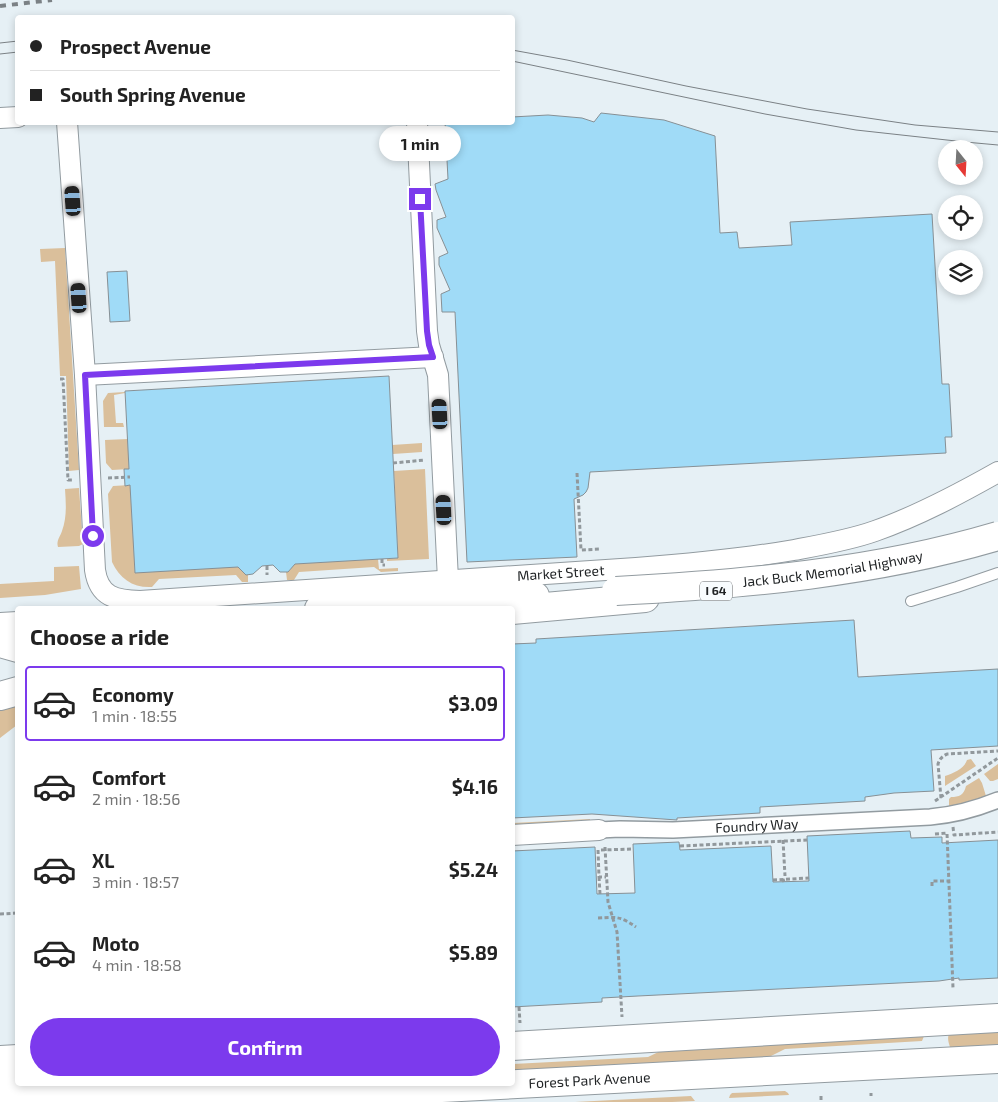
<!DOCTYPE html>
<meta charset="utf-8">
<style>
:root{--surface:#fff;--page:#f6f6f6;--text:#222;--muted:#767676;--line:#e0e0e0;--accent:#7c3aed}
body{margin:0;font-family:"Exo 2",sans-serif;background:var(--page);color:var(--text);height:100vh;display:flex;flex-direction:column;font-size:19px;white-space:nowrap}
*{box-sizing:border-box;margin:0}
p{font-size:16px;color:var(--muted)}
.icon{flex:none;width:28px;height:28px;fill:none;stroke:currentColor;stroke-width:2;stroke-linecap:round;stroke-linejoin:round}
.map{position:relative;flex:1;overflow:hidden}
.sheet{position:absolute;left:15px;top:606px;width:500px;height:480px;display:flex;flex-direction:column;background:var(--surface);border-radius:5px;box-shadow:0 2px 8px #0003}
.sheet>*{flex:none}
.guide{position:absolute;left:15px;top:15px;width:500px;height:110px;border-radius:5px;box-shadow:0 2px 8px #0003;display:grid;align-content:center;height:110px;padding:0 15px;background:var(--surface)}
.needle{width:32px;rotate:162deg}
.fabs{position:absolute;left:938px;top:140px;display:grid;gap:10px}
.fabs a{display:grid;place-items:center;width:45px;height:45px;border-radius:50%;background:var(--surface);box-shadow:0 2px 8px #0003;font-size:25px}
.end{position:absolute;width:22px;height:22px;margin:-11px;border:6px solid #7c3aed;background:#fff;box-shadow:0 0 0 2px #fff}
.from{border-radius:50%}
.bubble{position:absolute;height:35px;border-radius:18px;background:var(--surface);box-shadow:0 2px 8px #0003;font-size:16px;font-weight:700;line-height:35px;text-align:center}
.car{position:absolute;width:15px;height:30px;margin:-15px -8px;border-radius:6px;box-shadow:0 0 4px 1px #0007;background:linear-gradient(#222 24%,#8ab4d8 0 40%,#222 0 76%,#8ab4d8 0 86%,#222 0)}
.guide b{display:flex;align-items:center;gap:18px;height:48px;font-size:19px}
.guide b+b{border-top:1px solid var(--line)}
.guide i{width:12px;height:12px;background:var(--text)}
ul{padding:0;list-style:none}
li{display:flex;align-items:center;gap:15px;height:75px;margin:0 10px 8px;padding:0 5px;border:2px solid transparent;border-radius:5px}
li div{flex:1}
li b{display:block;font-size:19px}
li em{font-style:normal;font-weight:700}
li.active{border-color:var(--accent)}
li>.icon{width:45px;height:45px;stroke-width:1.5}
h2{padding:0 15px;font-size:22px;line-height:60px}
.primary-button{display:flex;gap:10px;margin-top:auto;padding:10px 15px}
.primary-button a{flex:1;height:58px;border-radius:30px;background:var(--accent);color:#fff;font-size:20px;font-weight:700;line-height:58px;text-align:center}
.map>svg:first-child{display:block}
</style>
<div class="map">
<svg width="998" height="1102" viewBox="0 0 998 1102">
<rect width="100%" height="100%" fill="#e6f0f5"/>
<path fill="#dabf9b" d="M65 248 79 470 69 471 66 376H60L55 261 41 262 40 249Z
M125 392V393L114 395 116 423H123L124 427H104L103 401 108 393Z
M128 439 129 469 112 470 106 463 105 440Z
M422 443V452L393 454 392 445Z
M425 469 429 559 387 561V559L398 558 394 471Z
M130 485 243 567 248 574V582H242L236 575 159 579 152 587C133 588 120 579 112 562L108 494 113 486Z
M79 488 83 544 79 546 58 547C56 541 60 537 62 531 67 517 66 504 65 489Z
M378 559 379 569 398 568V571L381 572 374 567 299 572 294 580H287L286 572H288L291 569 290 564Z
M79 566 81 589 45 595 0 598V584L54 581V567Z
M17 704V725L0 738V709Z
M971 759 976 766 945 786V776C954 773 964 769 967 760Z
M998 764V779L993 781H990L984 774Z
M979 778 982 783 986 796 966 803 949 806V799L951 797C959 797 964 795 966 786Z
M590 819V821L513 825V823Z
M998 1028V1046L956 1049 950 1047C948 1041 947 1037 950 1032Z
M924 1036 922 1041 785 1049 765 1059 513 1073V1064L648 1057 671 1046Z
M785 1091 788 1093 789 1095 729 1098 730 1095 732 1093Z
M691 1096 695 1101 672 1102H575Z"/>
<path fill="#a0dbf7" stroke="#879095" d="M601 113 664 120 715 136 720 233 737 232 739 248 792 245 790 222 932 214 942 384H949L952 437H945L946 453 590 472 588 488 586 492 583 495 574 499 577 557 467 562 455 312H442L441 294 450 290 439 265V257L448 253 437 228V220L446 217 436 190 435 184 448 179 445 122H512V117L548 115 582 118 594 122Z
M127 271 130 321 110 322 107 272Z
M389 376 398 558 295 564 288 572H280L273 565 262 566 253 574 246 575 238 567 135 573 130 485 125 486 124 469H129L125 391Z
M854 620 858 677 998 669V746L931 750 934 791 894 793 865 797V801L760 807V813L677 818V820L592 814 512 818V644L536 643V639Z
M910 831 911 838 942 837V843L998 840V978L959 980V978L939 981 638 996 602 998V1002L512 1007V851L595 847 597 894 635 893 633 844 679 842 680 850 771 846 773 882 809 881 807 836Z"/>
<g fill="none" stroke-linecap="round" stroke-linejoin="round">
<defs>
<path id="service" d="M911 601 957 587 998 573"/>
<g id="pedestrian">
<path id="s1" d="M599 830 620 829 673 830 930 817C954 815 976 809 998 800"/>
</g>
<g id="minor">
<path d="M0 118 18 117"/>
<path id="s2" d="M67 122 85 375 95 570C99 597 115 600 140 601L636 568C689 564 742 559 794 550 821 545 850 540 875 531 918 516 959 494 998 472"/>
<path d="M417 122 427 331 429 345 438 375 448 580"/>
<path d="M85 375 433 357"/>
<path d="M512 835 599 830"/>
</g>
<g id="primary">
<path d="M512 1046 998 1018"/>
<path d="M0 1060 18 1059"/>
<path d="M0 1082 18 1081"/>
<path id="s3" d="M0 1101 92 1097 346 1093 998 1059"/>
</g>
<path id="motorway" d="M319 609 535 596
M512 610 645 598
M0 627 18 626
M0 643 18 648
M0 696 18 691"/>
</defs>
<use href="#service" stroke="#929ba0" stroke-width="12"/>
<use href="#pedestrian" stroke="#929ba0" stroke-width="18"/>
<use href="#minor" stroke="#929ba0" stroke-width="22"/>
<use href="#primary" stroke="#929ba0" stroke-width="30"/>
<use href="#motorway" stroke="#929ba0" stroke-width="30"/>
<path stroke="#91989c" stroke-width="3" stroke-dasharray="4 2.5" stroke-linecap="butt" d="M60 379H63L68 480H73
M393 463 425 460
M577 473 581 550 601 549
M108 478 130 477
M382 559V565H385
M267 566V575
M941 798 938 764C940 758 942 757 947 754L998 751
M935 801 998 758
M953 827 954 835 998 832
M935 834 947 833 953 988
M783 840 785 876
M605 847 608 902 617 932 622 1017
M598 850 599 877H606
M599 877 600 894
M783 879 784 882
M932 886V881H949
M0 914 18 913
M598 918C617 917 620 916 636 927
M519 1007 520 1023
M871 1093V1096
M821 1096V1102"/>
<use href="#service" stroke="#fff" stroke-width="10"/>
<use href="#pedestrian" stroke="#fff" stroke-width="15"/>
<use href="#minor" stroke="#fff" stroke-width="20"/>
<use href="#primary" stroke="#fff" stroke-width="28"/>
<use href="#motorway" stroke="#fff" stroke-width="28"/>
<path stroke="#7b8185" stroke-width="1" d="M0 43 18 41
M512 50 567 60 686 86 807 109 915 125 998 132
M0 54 18 52
M512 61 765 114 856 130 965 142 998 145"/>
<path stroke="#7b8185" stroke-width="4" stroke-dasharray="6 6" stroke-linecap="butt" d="M0 6 52 0"/>
<defs>
<g id="motorway-bridge">
<path id="s4" d="M616 591C745 584 873 573 998 536"/>
</g>
</defs>
<use href="#motorway-bridge" stroke="#929ba0" stroke-width="30" stroke-linecap="butt"/>
<path stroke="#91989c" stroke-width="3" stroke-dasharray="4 2.5" stroke-linecap="butt" d="M680 846 807 840
M601 850 633 849
M773 880 809 878"/>
<use href="#motorway-bridge" stroke="#fff" stroke-width="28"/>
</g>
<g fill="none" stroke-linecap="round" stroke-linejoin="round">
<path stroke="#7c3aed" stroke-width="6" d="M93 536 85 375 433 357 429 345 427 331 420 199"/>
</g>
<g text-anchor="middle" stroke-width="4" stroke-linejoin="round" paint-order="stroke">
<rect fill="#f8fcfe" stroke="#626567" stroke-width="1" x="700" y="581.5" width="32" height="19" rx="4"/>
<g font-size="12" font-weight="bold" fill="#212426">
<text x="716" y="595">I 64</text>
</g>
<g font-size="14" fill="#212426" stroke="#f8fcfe">
<text dy="5" stroke="none"><textPath href="#s4" startOffset="218">Jack Buck Memorial Highway</textPath></text>
<text dy="5" stroke="none"><textPath href="#s2" startOffset="932">Market Street</textPath></text>
<text dy="5" stroke="none"><textPath href="#s1" startOffset="158">Foundry Way</textPath></text>
<text dy="5" stroke="none"><textPath href="#s3" startOffset="590">Forest Park Avenue</textPath></text>
</g>
</g>
</svg>
<div class="fabs">
<a><svg class="needle" viewBox="-14 -14 28 28"><path d="M0-13l5 13h-10z" fill="#e53935"/><path d="M0 13l5-13h-10z" fill="#767676"/></svg></a>
<a><svg class="icon" aria-label="locate" viewBox="0 0 24 24"><circle cx="12" cy="12" r="6"/><path d="M12 2v4M12 18v4M2 12h4M18 12h4"/></svg></a>
<a><svg class="icon" aria-label="layers" viewBox="0 0 24 24"><path d="M12 4l9 5-9 5-9-5zM3 14l9 5 9-5"/></svg></a>
</div>
<i class="end from" style="left:93px;top:536px"></i>
<i class="end" style="left:420px;top:199px"></i>
<div class="bubble" style="left:379px;top:126px;width:82px">1 min</div>
<i class="car" style="left:73px;top:201px;rotate:356deg"></i>
<i class="car" style="left:79px;top:298px;rotate:356deg"></i>
<i class="car" style="left:440px;top:414px;rotate:357deg"></i>
<i class="car" style="left:444px;top:510px;rotate:357deg"></i>
<div class="guide">
<b><i class="from"></i>Prospect Avenue</b>
<b><i></i>South Spring Avenue</b>
</div>
<section class="sheet">
<h2>Choose a ride</h2>
<ul>
<li class="active"><svg class="icon" aria-label="car" viewBox="0 0 24 24"><path d="M5 17H2v-5l4-1 3-4h7l3 4 3 1v5h-3M9 17h6M6 11h13"/><circle cx="7" cy="17" r="2"/><circle cx="17" cy="17" r="2"/></svg><div><b>Economy</b><p>1 min · 18:55</p></div><em>$3.09</em></li>
<li><svg class="icon" aria-label="car" viewBox="0 0 24 24"><path d="M5 17H2v-5l4-1 3-4h7l3 4 3 1v5h-3M9 17h6M6 11h13"/><circle cx="7" cy="17" r="2"/><circle cx="17" cy="17" r="2"/></svg><div><b>Comfort</b><p>2 min · 18:56</p></div><em>$4.16</em></li>
<li><svg class="icon" aria-label="car" viewBox="0 0 24 24"><path d="M5 17H2v-5l4-1 3-4h7l3 4 3 1v5h-3M9 17h6M6 11h13"/><circle cx="7" cy="17" r="2"/><circle cx="17" cy="17" r="2"/></svg><div><b>XL</b><p>3 min · 18:57</p></div><em>$5.24</em></li>
<li><svg class="icon" aria-label="car" viewBox="0 0 24 24"><path d="M5 17H2v-5l4-1 3-4h7l3 4 3 1v5h-3M9 17h6M6 11h13"/><circle cx="7" cy="17" r="2"/><circle cx="17" cy="17" r="2"/></svg><div><b>Moto</b><p>4 min · 18:58</p></div><em>$5.89</em></li>
</ul>
<div class="primary-button"><a>Confirm</a></div>
</section>
</div>
